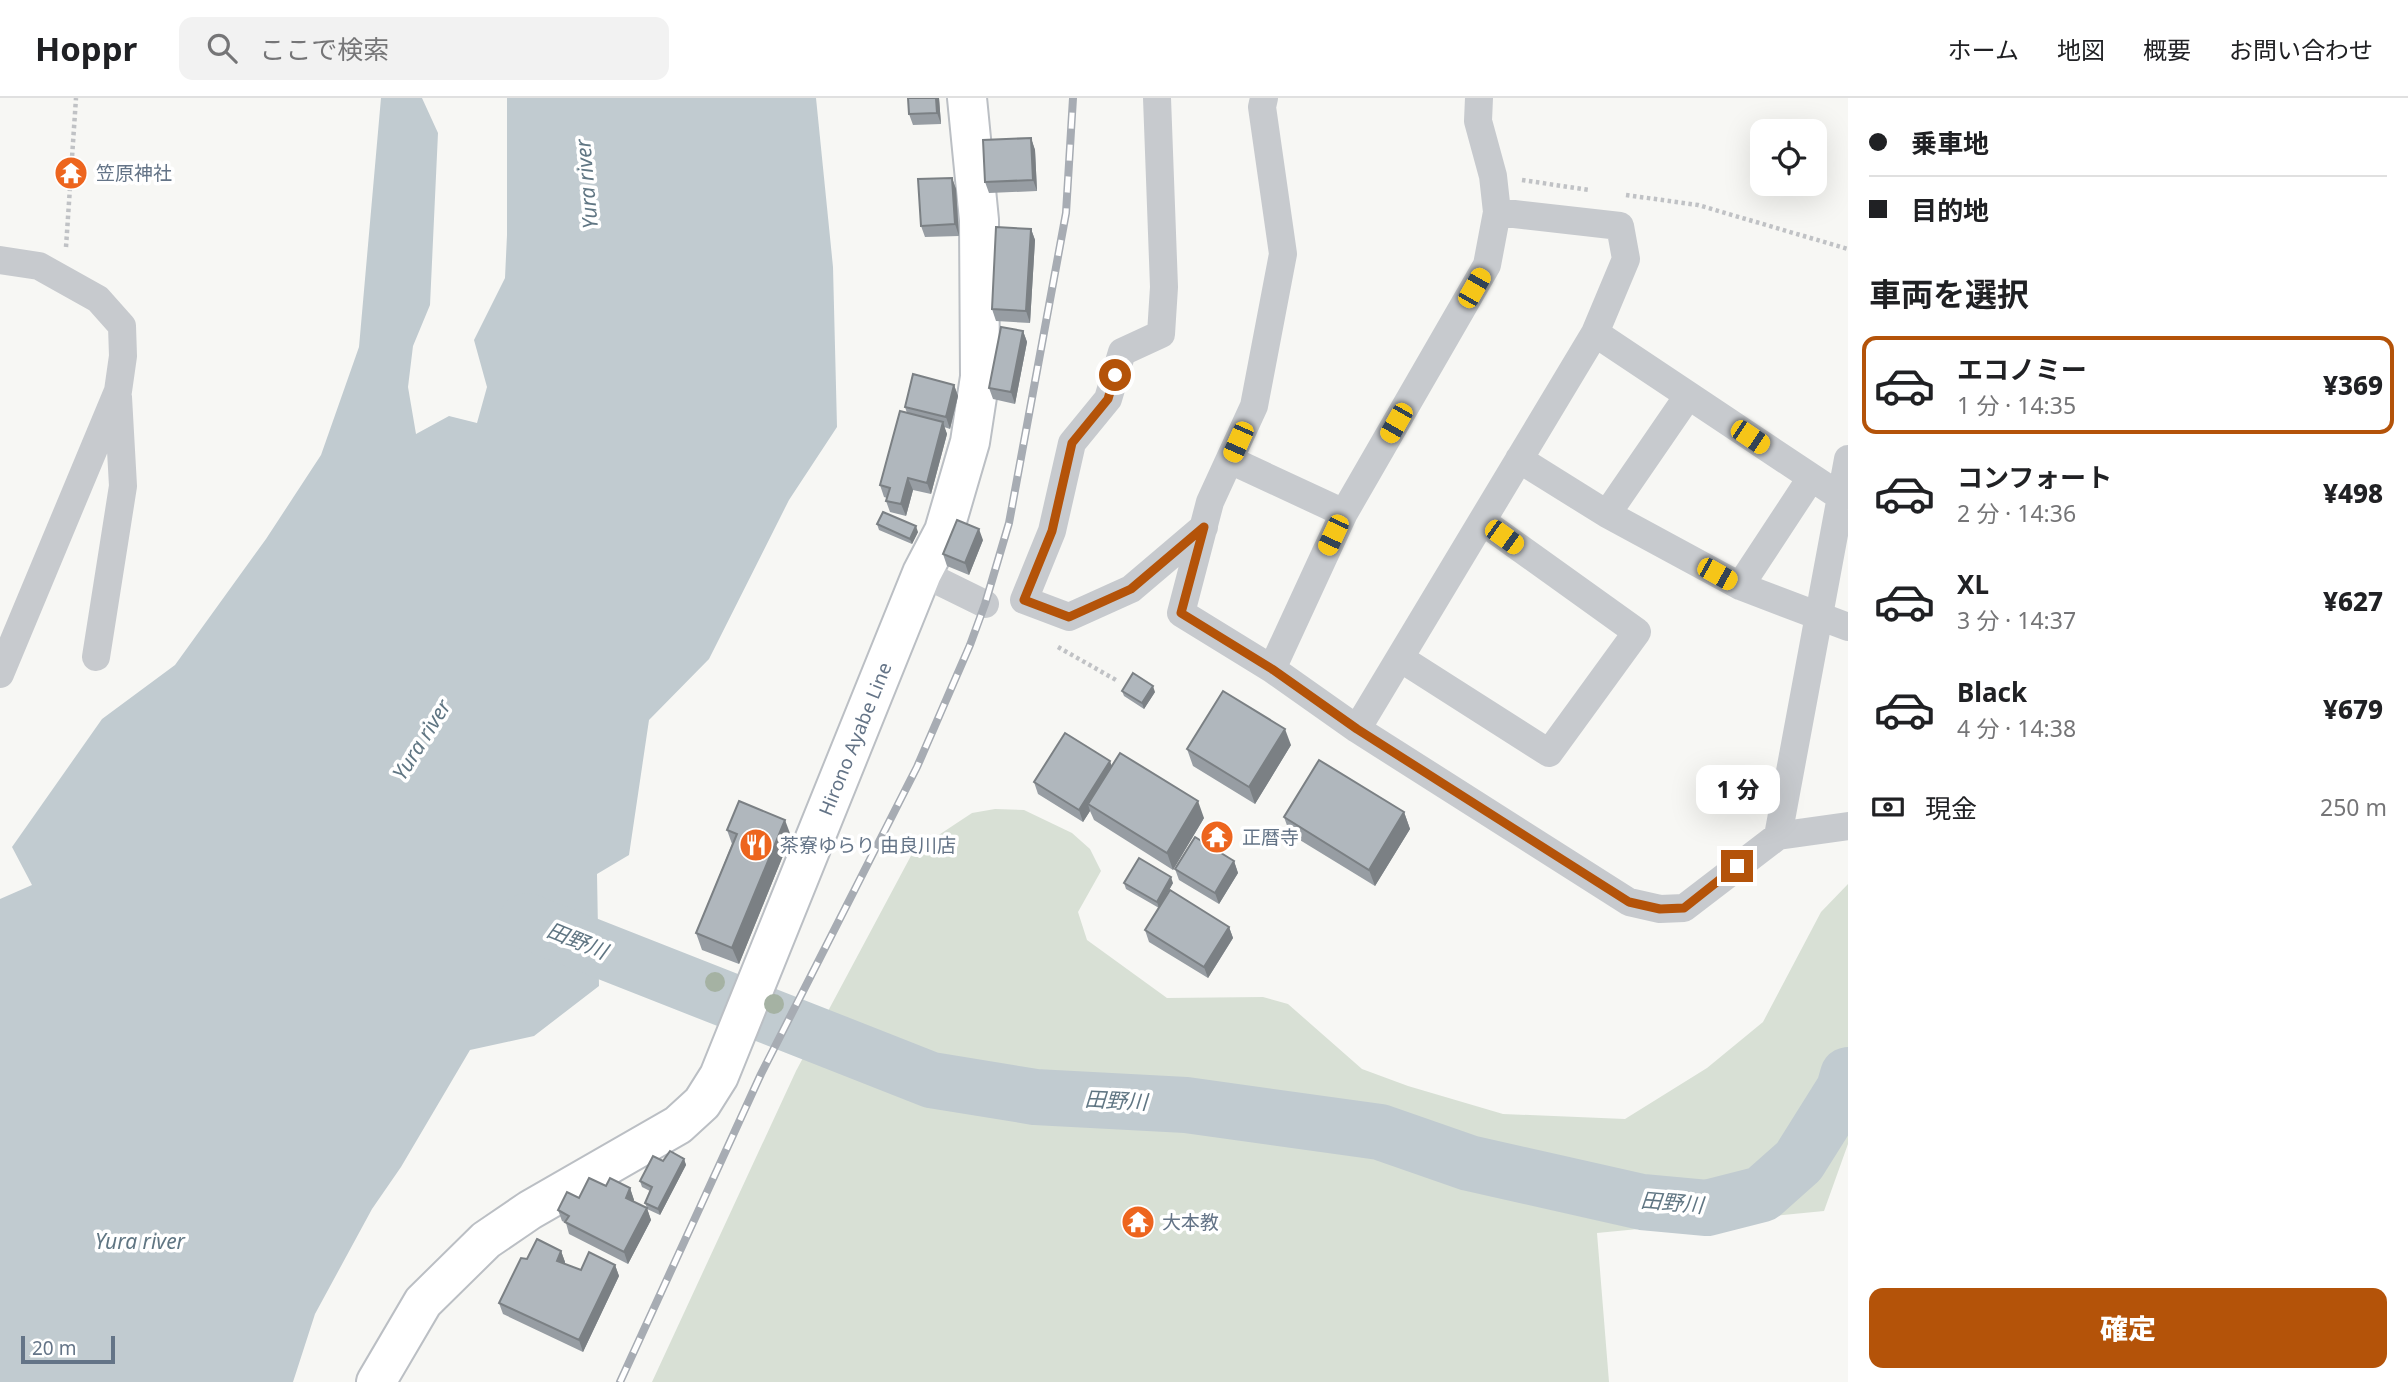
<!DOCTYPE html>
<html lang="ja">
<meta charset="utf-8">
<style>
:root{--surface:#fff;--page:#f2f2f2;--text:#202124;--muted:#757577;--line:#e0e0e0;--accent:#b45309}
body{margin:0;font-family:"Noto Sans","Noto Sans JP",sans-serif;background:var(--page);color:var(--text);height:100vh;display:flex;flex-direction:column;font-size:26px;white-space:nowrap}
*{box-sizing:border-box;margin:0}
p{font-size:23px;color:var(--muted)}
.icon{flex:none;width:38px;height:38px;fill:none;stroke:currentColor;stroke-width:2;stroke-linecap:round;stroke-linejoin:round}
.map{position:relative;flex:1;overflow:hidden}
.drawer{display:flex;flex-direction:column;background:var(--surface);width:560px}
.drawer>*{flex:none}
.guide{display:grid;align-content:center;height:154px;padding:0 21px;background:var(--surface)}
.controls{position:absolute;left:1750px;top:21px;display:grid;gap:14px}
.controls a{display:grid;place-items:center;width:77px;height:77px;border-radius:14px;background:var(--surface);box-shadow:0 7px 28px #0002;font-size:35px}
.scale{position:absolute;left:21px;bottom:18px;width:94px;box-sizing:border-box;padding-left:7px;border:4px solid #647487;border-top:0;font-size:19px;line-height:24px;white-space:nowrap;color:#647487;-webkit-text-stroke:5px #fff;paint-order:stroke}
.end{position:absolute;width:32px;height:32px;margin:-16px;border:9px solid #b45309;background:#fff;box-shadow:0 0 0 4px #fff}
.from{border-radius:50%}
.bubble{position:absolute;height:49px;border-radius:14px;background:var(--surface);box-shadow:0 7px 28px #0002;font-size:23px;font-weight:800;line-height:49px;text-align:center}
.car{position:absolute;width:21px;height:42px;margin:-21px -10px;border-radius:9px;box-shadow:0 0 5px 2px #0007;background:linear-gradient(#f5c518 24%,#345 0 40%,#f5c518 0 76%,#345 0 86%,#f5c518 0)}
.guide b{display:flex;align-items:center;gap:24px;height:66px;font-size:26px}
.guide b+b{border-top:2px solid var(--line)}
.guide i{width:18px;height:18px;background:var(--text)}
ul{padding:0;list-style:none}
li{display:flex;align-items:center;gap:21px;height:98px;margin:0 14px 10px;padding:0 7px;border:4px solid transparent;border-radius:14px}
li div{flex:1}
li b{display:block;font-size:26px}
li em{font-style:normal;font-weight:800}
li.current{border-color:var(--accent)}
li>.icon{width:63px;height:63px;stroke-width:1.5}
h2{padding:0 21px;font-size:32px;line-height:84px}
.pay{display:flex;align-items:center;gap:18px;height:77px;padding:0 21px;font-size:26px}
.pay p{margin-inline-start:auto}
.button{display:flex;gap:14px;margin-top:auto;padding:14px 21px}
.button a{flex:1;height:80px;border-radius:14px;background:var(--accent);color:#fff;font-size:28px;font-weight:800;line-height:80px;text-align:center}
header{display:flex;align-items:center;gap:42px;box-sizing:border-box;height:98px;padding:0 35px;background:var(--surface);border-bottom:2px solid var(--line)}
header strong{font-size:33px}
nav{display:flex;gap:38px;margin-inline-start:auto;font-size:24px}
.search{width:490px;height:63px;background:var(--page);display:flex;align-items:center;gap:18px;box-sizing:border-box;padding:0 24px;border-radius:14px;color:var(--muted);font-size:26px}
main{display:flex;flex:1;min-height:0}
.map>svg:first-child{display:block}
</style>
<header>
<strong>Hoppr</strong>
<div class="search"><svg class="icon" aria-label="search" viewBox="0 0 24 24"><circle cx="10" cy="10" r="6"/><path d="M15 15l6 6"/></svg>ここで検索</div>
<nav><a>ホーム</a><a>地図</a><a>概要</a><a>お問い合わせ</a></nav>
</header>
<main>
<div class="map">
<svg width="1848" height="1284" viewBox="0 0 1848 1284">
<rect width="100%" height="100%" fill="#f7f7f4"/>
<path fill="#d8e0d5" d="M995 711 1024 712 1072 735 1090 751 1101 773 1078 814 1087 842 1167 900 1263 899 1288 906 1362 971 1408 988 1503 1016 1625 1021 1707 970 1763 924 1821 814 1848 786V1046L1824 1113 1597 1135 1609 1284H652L796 973 913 754 972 715Z"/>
<path fill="#c1cbd0" d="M381 0H422L438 35 430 207 413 248 408 289 416 336 449 318 477 325 487 289 474 242 505 180 507 137V0H816L833 169 837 329 789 402 709 561 649 622 629 757 597 776 599 888 534 938 470 952 401 1069 372 1111 315 1216 293 1284H0V801L32 787 12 749 102 621 175 567 266 441 321 357 359 249Z"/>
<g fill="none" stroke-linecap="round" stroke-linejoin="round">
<path stroke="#c1cbd0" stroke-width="56" d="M527 823 931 982 1035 999 1186 1007 1380 1034 1469 1065 1642 1104 1707 1110 1762 1096 1799 1063 1844 991 1848 977"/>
<defs>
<path id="secondary" d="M376 1284 423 1204 486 1142 530 1112 678 1027 702 1005 719 978 922 475 944 433 970 344 980 279 979 122 967 0"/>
</defs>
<use href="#secondary" stroke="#bbbfc4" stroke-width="42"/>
<path stroke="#c0c2c5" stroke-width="4.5" stroke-dasharray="3.5 3.5" stroke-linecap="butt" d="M1522 82 1589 92
M1626 97 1698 107 1848 151
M66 149 76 0
M1058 549 1116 582"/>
<path stroke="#c7cace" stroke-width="28" d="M1157 0 1164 189 1161 236 1122 254 1108 301 1072 345 1052 433 1024 502 1069 519 1131 491 1204 429
M1264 0 1262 9 1283 156 1254 308 1210 404 1181 515 1272 571 1357 631 1629 804 1660 811 1684 810 1778 738 1848 728
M0 162 39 168 98 201 122 228 123 258 118 293 0 576
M1595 235 1841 399
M1519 361 1607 416 1740 488 1848 529
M1230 362 1344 415
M1607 416 1688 298
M922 475 985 506
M1740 488 1811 380
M96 559 123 388 118 299
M1400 560 1549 655 1637 534 1482 423
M1272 571 1344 415 1487 167 1497 114 1493 78 1478 23 1479 0
M1357 631 1595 235 1626 161 1620 128 1497 114
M1778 738 1848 361"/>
<use href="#secondary" stroke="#fff" stroke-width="38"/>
<defs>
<path id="rail" d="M620 1284 761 976 917 669 970 547 985 506 1009 425 1066 115 1073 0"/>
</defs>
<use href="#rail" stroke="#a7acb3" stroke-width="8"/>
<use href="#rail" stroke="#fff" stroke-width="5" stroke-dasharray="16" stroke-linecap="butt"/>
</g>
<g fill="#a5b2a3">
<circle cx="715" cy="884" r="10"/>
<circle cx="774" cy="906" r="10"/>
</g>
<path fill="#979da3" d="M939 0 941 26 913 27 909 16Z
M1031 40 1035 52 1037 93 989 95 985 84Z
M952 80 956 91 959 138 925 139 921 128Z
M1031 131 1035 142 1030 225 996 223 992 211Z
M1023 233 1027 244 1015 306 993 301 989 290Z
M954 287 958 298 950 331 944 329 947 336 931 396 913 392 906 418 890 414 886 403 887 400 884 399 880 387 907 315 905 309Z
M877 426 918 434 912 446 879 432Z
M983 442 969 477 947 468 943 456Z
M1122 593 1155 594 1144 611 1124 598Z
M1291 647 1255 706 1193 668 1187 651Z
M1111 668 1204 720 1173 772 1094 722 1090 713 1083 724 1038 696 1034 684Z
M1404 714 1410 731 1375 788 1290 736 1284 719Z
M727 732 791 738 739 866 702 852 696 835 732 746Z
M1234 763 1238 775 1219 806 1179 782 1175 771Z
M1124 785H1173L1159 810 1126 791Z
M1229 829 1233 840 1208 880 1149 844 1145 832Z
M684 1061 686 1067 660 1117 647 1111 651 1122 628 1166 569 1136 566 1125 562 1123 558 1112 579 1100 606 1088 630 1090 634 1102 633 1104 647 1110 645 1105 650 1093 642 1089 640 1083 663 1063Z
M561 1153 565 1164V1166L581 1172 615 1167 619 1178 583 1254 503 1216 499 1205Z"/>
<path fill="#7b8084" d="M936 0H939L941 26 937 15Z
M1031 40 1035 52 1037 93 1033 82Z
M952 80 956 91 959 138 955 126Z
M1031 131 1035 142 1030 225 1026 213Z
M1023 233 1027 244 1015 306 1011 294Z
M954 287 958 298 950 331 946 319Z
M943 324 947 336 931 396 927 385Z
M908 380 913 392 906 418 901 406Z
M916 428 918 434 912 446 910 441Z
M979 431 983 442 969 477 965 465Z
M1153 588 1155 594 1144 611 1142 605Z
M1285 631 1291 647 1255 706 1249 689Z
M1110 663 1114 674 1088 706 1090 713 1083 724 1079 712Z
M1198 703 1204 720 1173 772 1167 755Z
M1404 714 1410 731 1375 788 1369 772Z
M785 722 791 738 739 866 732 850Z
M1234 763 1238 775 1219 806 1215 795Z
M1171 779 1173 785 1159 810 1157 804Z
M1229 829 1233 840 1208 880 1204 869Z
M684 1061 686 1067 660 1117 658 1111Z
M630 1090 634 1102 630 1111 626 1100Z
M647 1110 651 1122 628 1166 624 1154Z
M561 1153 565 1164 561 1174 557 1163Z
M615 1167 619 1178 583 1254 579 1242Z"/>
<path fill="#b0b7bd" stroke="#7b8084" stroke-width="2" d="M908 0H936L937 15 909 16Z
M1031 40 1033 82 985 84 983 42Z
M952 80 955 126 921 128 918 81Z
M996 129 1031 131 1026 213 992 211Z
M1001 229 1023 233 1011 294 989 290Z
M913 276 954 287 946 319 905 309Z
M900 313 943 324 927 385 908 380 901 406 886 403 890 390 880 387Z
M883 414 916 428 910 441 877 426Z
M957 422 979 431 965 465 943 456Z
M1133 575 1153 588 1142 605 1122 593Z
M1223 593 1285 631 1249 689 1187 651Z
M1065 635 1110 663 1079 712 1034 684Z
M1120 655 1198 703 1167 755 1088 706Z
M1319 662 1404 714 1369 772 1284 719Z
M739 703 785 722 732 850 696 835 737 736 727 732Z
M1195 739 1234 763 1215 795 1175 771Z
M1139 760 1171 779 1157 804 1124 785Z
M1170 792 1229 829 1204 869 1145 832Z
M670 1053 684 1061 658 1111 645 1105 652 1089 640 1083 653 1058 663 1063Z
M589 1080 606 1088 610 1080 630 1090 626 1100 647 1110 624 1154 565 1124 569 1118 558 1112 567 1094 579 1100Z
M537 1141 561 1153 557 1163 581 1172 589 1154 615 1167 579 1242 499 1205 521 1160 527 1161Z"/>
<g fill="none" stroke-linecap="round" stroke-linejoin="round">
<path stroke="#b45309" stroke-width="9" d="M1115 277 1108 301 1072 345 1052 433 1024 502 1069 519 1131 491 1204 429 1181 515 1272 571 1357 631 1629 804 1660 811 1684 810 1737 768"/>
</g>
<defs>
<symbol id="temple-disc" viewBox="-11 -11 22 22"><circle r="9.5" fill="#ed651e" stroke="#fff"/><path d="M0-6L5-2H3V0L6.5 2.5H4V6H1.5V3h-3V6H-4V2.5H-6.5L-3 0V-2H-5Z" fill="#fff"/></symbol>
<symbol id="restaurant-disc" viewBox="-11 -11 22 22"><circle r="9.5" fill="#ed651e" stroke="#fff"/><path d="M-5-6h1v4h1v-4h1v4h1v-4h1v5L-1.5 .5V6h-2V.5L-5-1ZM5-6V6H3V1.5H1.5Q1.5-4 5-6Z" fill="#fff"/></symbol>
</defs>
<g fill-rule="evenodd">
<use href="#temple-disc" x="52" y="56" width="38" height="38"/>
<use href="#temple-disc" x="1198" y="720" width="38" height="38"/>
<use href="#restaurant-disc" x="737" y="728" width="38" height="38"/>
<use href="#temple-disc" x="1119" y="1105" width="38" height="38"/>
</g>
<g text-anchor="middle" stroke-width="7" stroke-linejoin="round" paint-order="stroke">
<g font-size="19" fill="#647487" stroke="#fff" text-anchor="start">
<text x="96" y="82">笠原神社</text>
<text x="1242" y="746">正暦寺</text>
<text x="780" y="754">茶寮ゆらり 由良川店</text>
<text x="1162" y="1131">大本教</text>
</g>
<g font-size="19" fill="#647487" stroke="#fff">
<text transform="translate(855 641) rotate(-68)" y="7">Hirono Ayabe Line</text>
</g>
<g font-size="21" font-style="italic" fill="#607683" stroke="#fff">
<text transform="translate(587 86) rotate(-95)" y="7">Yura river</text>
<text transform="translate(422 642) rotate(-58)" y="7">Yura river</text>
<text transform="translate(577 843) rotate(22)" y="7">田野川</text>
<text transform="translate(1116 1003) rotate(3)" y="7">田野川</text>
<text transform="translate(1672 1105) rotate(5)" y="7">田野川</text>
<text x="140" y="1151">Yura river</text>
</g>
</g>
</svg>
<div class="controls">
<a><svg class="icon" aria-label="locate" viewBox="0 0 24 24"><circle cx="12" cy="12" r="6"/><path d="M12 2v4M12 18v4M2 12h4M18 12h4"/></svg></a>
</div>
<div class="scale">20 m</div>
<i class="end from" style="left:1115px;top:277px"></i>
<i class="end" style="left:1737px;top:768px"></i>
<div class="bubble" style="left:1696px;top:667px;width:84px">1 分</div>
<i class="car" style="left:1474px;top:190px;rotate:30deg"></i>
<i class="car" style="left:1396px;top:325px;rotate:210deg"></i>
<i class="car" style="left:1750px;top:339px;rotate:124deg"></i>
<i class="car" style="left:1238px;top:344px;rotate:204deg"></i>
<i class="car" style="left:1333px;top:437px;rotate:205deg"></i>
<i class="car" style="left:1504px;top:439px;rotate:126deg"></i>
<i class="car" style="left:1717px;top:476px;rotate:119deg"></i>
</div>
<section class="drawer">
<div class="guide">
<b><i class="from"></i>乗車地</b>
<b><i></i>目的地</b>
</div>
<h2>車両を選択</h2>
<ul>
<li class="current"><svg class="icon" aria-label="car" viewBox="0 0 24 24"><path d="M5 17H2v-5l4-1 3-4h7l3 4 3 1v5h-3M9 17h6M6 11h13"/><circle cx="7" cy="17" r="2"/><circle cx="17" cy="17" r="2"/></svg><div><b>エコノミー</b><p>1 分 · 14:35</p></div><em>¥369</em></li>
<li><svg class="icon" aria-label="car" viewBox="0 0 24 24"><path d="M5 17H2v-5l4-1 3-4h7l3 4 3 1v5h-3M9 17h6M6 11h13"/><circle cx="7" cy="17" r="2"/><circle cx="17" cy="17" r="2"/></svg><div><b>コンフォート</b><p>2 分 · 14:36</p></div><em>¥498</em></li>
<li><svg class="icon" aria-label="car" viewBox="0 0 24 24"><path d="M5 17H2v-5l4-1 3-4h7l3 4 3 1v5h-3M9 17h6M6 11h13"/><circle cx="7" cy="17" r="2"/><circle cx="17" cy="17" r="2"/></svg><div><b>XL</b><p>3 分 · 14:37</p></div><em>¥627</em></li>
<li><svg class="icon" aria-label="car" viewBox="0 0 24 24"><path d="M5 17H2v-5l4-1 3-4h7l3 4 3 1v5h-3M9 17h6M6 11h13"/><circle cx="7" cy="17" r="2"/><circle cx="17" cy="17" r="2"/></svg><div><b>Black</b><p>4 分 · 14:38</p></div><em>¥679</em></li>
</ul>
<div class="pay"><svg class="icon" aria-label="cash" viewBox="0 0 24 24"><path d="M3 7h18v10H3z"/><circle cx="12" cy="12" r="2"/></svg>現金<p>250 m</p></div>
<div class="button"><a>確定</a></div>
</section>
</main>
